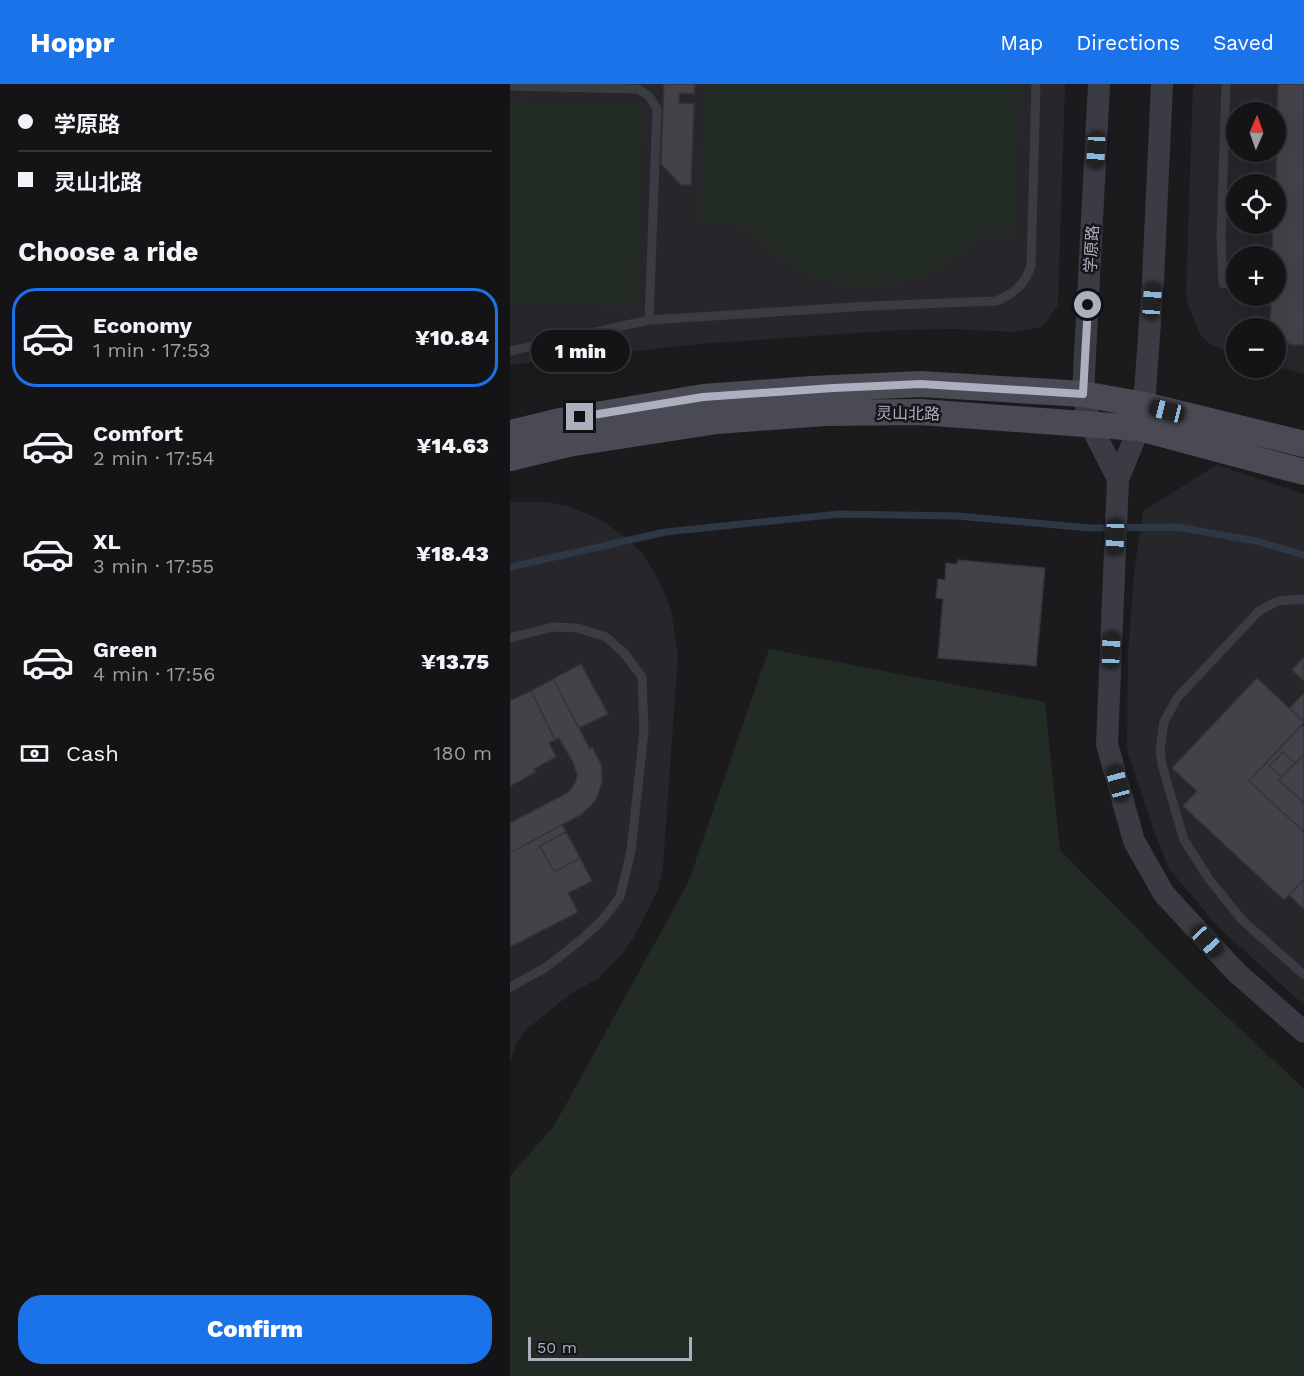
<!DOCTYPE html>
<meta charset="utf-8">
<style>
:root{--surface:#141416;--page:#212123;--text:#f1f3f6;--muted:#9d9ea1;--line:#333335;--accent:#1a73e8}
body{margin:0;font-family:"Work Sans","Noto Sans SC",sans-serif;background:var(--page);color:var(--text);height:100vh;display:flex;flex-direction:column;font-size:22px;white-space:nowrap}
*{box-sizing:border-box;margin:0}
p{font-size:20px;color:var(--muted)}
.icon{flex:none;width:33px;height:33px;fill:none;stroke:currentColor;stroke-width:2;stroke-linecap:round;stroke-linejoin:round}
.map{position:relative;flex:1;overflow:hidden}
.drawer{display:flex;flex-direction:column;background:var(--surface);width:510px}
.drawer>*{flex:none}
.banner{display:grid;align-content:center;height:132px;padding:0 18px;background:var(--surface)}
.needle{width:39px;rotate:2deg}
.buttons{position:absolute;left:716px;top:18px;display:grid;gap:12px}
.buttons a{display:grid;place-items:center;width:60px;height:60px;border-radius:50%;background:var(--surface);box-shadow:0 6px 24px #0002,0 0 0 2px var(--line);font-size:30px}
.scale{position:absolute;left:18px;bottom:15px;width:164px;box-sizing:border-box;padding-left:6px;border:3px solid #acb0be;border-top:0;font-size:16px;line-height:21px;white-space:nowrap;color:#acb0be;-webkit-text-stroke:4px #161519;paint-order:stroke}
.end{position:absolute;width:27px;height:27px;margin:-14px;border:8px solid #acb0be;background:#111;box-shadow:0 0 0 3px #111}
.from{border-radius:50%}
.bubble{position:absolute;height:42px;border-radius:21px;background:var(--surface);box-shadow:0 6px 24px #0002,0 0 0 2px var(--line);font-size:20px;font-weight:800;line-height:42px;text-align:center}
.car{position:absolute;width:18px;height:36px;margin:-18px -9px;border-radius:8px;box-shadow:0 0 4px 2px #0007;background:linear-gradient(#222 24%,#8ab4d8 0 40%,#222 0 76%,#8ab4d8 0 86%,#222 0)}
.banner b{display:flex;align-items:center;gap:21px;height:57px;font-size:22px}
.banner b+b{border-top:2px solid var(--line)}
.banner i{width:15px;height:15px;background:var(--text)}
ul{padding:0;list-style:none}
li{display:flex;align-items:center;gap:18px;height:99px;margin:0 12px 9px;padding:0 6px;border:3px solid transparent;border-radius:24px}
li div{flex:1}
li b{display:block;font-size:22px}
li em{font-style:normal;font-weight:800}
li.active{border-color:var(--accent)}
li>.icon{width:54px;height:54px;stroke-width:1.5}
h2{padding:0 18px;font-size:27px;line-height:72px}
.pay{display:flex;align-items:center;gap:15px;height:66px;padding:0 18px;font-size:22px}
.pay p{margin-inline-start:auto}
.button{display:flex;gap:12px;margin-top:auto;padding:12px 18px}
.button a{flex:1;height:69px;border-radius:24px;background:var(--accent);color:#fff;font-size:24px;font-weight:800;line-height:69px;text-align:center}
header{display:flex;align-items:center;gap:36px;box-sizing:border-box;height:84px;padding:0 30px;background:var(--accent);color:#fff}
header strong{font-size:28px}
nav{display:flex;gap:33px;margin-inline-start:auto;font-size:21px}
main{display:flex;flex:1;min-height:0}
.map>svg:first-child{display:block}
</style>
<header>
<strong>Hoppr</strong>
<nav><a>Map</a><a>Directions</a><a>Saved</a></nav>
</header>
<main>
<section class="drawer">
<div class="banner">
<b><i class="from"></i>学原路</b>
<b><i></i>灵山北路</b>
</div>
<h2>Choose a ride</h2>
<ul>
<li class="active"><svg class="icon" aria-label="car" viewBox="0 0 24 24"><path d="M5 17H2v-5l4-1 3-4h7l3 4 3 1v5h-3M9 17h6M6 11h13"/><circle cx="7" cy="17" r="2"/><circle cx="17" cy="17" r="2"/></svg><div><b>Economy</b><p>1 min · 17:53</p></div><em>¥10.84</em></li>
<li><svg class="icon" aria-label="car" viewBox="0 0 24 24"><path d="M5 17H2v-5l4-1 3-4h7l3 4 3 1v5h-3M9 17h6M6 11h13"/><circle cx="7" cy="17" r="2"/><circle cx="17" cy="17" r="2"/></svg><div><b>Comfort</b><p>2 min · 17:54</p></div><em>¥14.63</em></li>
<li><svg class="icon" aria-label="car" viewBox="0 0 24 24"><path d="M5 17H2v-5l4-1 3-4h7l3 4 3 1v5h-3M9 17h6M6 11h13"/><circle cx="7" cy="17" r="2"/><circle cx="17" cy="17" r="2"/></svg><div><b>XL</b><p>3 min · 17:55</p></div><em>¥18.43</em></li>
<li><svg class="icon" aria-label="car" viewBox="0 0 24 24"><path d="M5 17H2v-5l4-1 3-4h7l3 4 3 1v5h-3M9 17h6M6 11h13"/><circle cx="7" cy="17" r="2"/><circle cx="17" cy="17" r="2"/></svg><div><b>Green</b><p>4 min · 17:56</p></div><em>¥13.75</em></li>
</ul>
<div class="pay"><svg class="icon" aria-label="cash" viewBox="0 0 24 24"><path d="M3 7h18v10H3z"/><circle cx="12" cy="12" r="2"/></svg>Cash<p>180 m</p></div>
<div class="button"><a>Confirm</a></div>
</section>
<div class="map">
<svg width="794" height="1292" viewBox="0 0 794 1292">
<rect width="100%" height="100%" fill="#1b1b1d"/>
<path fill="#27262b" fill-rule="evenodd" d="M0 0H555L548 221 532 243 503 248 442 245 390 246 188 260 0 281Z
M683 0H794V290L765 282V244H726V271L701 261 690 250 678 221 676 210ZM726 28H765V68H726ZM726 100H765V140H726ZM726 172H765V212H726Z
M707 381 794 410V921L710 845 659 785 644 747 617 666 618 571 624 489 633 427Z
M0 418H38L57 422 89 435 117 454 133 470 151 501 161 526 168 570 153 783 148 806 125 851 113 869 89 894 59 911 17 945 8 956 0 978Z"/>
<path fill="#222c24" d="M195 0H510L504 152 470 151C459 162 448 173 434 181 381 212 309 209 261 169 252 161 244 151 236 142L189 140Z
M0 18 133 22 127 223 0 219Z
M259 565 535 618 550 766 678 896 794 1005V1292H0V1092L44 1042 178 799Z"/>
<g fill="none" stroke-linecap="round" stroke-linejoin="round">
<path stroke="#2e3844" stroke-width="7" d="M0 483 155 448 330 430 448 432 580 444 667 443 746 457 794 471"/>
</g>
<path fill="#424248" stroke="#35343a" stroke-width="1.5" d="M154 0H185L184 10 169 9V19L184 20 181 101H171L151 80Z
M768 0H794V261H781L765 250V244H760L761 212H765V172H762L763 140H765Z
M448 476 535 484 526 582 428 574 433 515 426 514 428 495 435 496 436 479 447 480Z
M794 573V597L782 586Z
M71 580 98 630 69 644 43 595Z
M747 594 794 638 739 697 794 748V795L774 816 673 722 687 707 662 684Z
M43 595 80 665 82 663 91 680 92 698 86 716 72 730 0 769V739L59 708 66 697 67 690 63 678 49 654 45 656 21 607Z
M21 607 45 656 39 659 46 673 24 685 26 688 0 702V617Z
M794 609V638L780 624Z
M792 641 794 643V670L785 679 773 668 759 682 772 693 769 696 794 719V748L739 697Z
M773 668 785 679 772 693 759 682Z
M794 670V719L769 696Z
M52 741 56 748 30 762 44 788 70 774 82 797 58 809 68 828 0 863V769Z
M56 748 70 774 44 788 30 762Z
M794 795V825L779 811Z"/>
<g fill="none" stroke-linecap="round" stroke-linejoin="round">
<path stroke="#3b3c43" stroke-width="9" d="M716 0 711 153 713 200 726 199
M0 2 128 5 139 12 147 25 139 236
M0 267 139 236 360 222 486 217C504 210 515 200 521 182L526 0
M794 515 768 517 749 527 667 614 654 638 650 666 652 681 674 756 699 795 732 836 794 891
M0 554 43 543 68 544 96 553 114 569 132 593 134 647 121 767 110 813 93 835 72 855 35 884 0 903"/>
<path stroke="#3b3c43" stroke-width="22" d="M589 0 573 310 580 340 608 395
M652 0 643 196 634 321 629 344 608 395 597 660 624 757 654 810 726 888 794 948"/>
<path stroke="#494a53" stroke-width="26" d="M0 349 50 337 193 313 302 305 411 300 573 310 634 321 794 360
M0 374 58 360 207 337 315 329 410 328 629 344 794 388"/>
</g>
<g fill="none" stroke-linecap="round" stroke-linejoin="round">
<path stroke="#acb0be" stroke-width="8" d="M70 333 193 313 323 304 411 300 573 310 578 221"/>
</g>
<g text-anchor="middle" stroke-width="5" stroke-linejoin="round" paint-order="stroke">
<g font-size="16" fill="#acb0be" stroke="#161519">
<text transform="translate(581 165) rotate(-87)" y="6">学原路</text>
<text transform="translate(398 329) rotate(1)" y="6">灵山北路</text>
</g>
</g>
</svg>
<div class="buttons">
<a><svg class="needle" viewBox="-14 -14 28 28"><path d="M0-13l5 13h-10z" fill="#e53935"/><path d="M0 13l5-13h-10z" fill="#9d9ea1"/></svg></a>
<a><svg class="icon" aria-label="locate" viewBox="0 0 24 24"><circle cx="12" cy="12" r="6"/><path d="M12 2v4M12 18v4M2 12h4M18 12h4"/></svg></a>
<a>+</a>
<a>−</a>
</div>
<div class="scale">50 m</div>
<i class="end from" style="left:578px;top:221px"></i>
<i class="end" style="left:70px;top:333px"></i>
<div class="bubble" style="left:21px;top:246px;width:99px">1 min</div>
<i class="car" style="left:586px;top:66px;rotate:183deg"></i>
<i class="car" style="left:642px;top:217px;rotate:4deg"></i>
<i class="car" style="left:657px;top:327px;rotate:284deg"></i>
<i class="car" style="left:605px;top:453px;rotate:182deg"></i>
<i class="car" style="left:601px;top:566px;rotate:2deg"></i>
<i class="car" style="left:608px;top:699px;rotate:345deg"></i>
<i class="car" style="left:697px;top:857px;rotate:137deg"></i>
</div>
</main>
